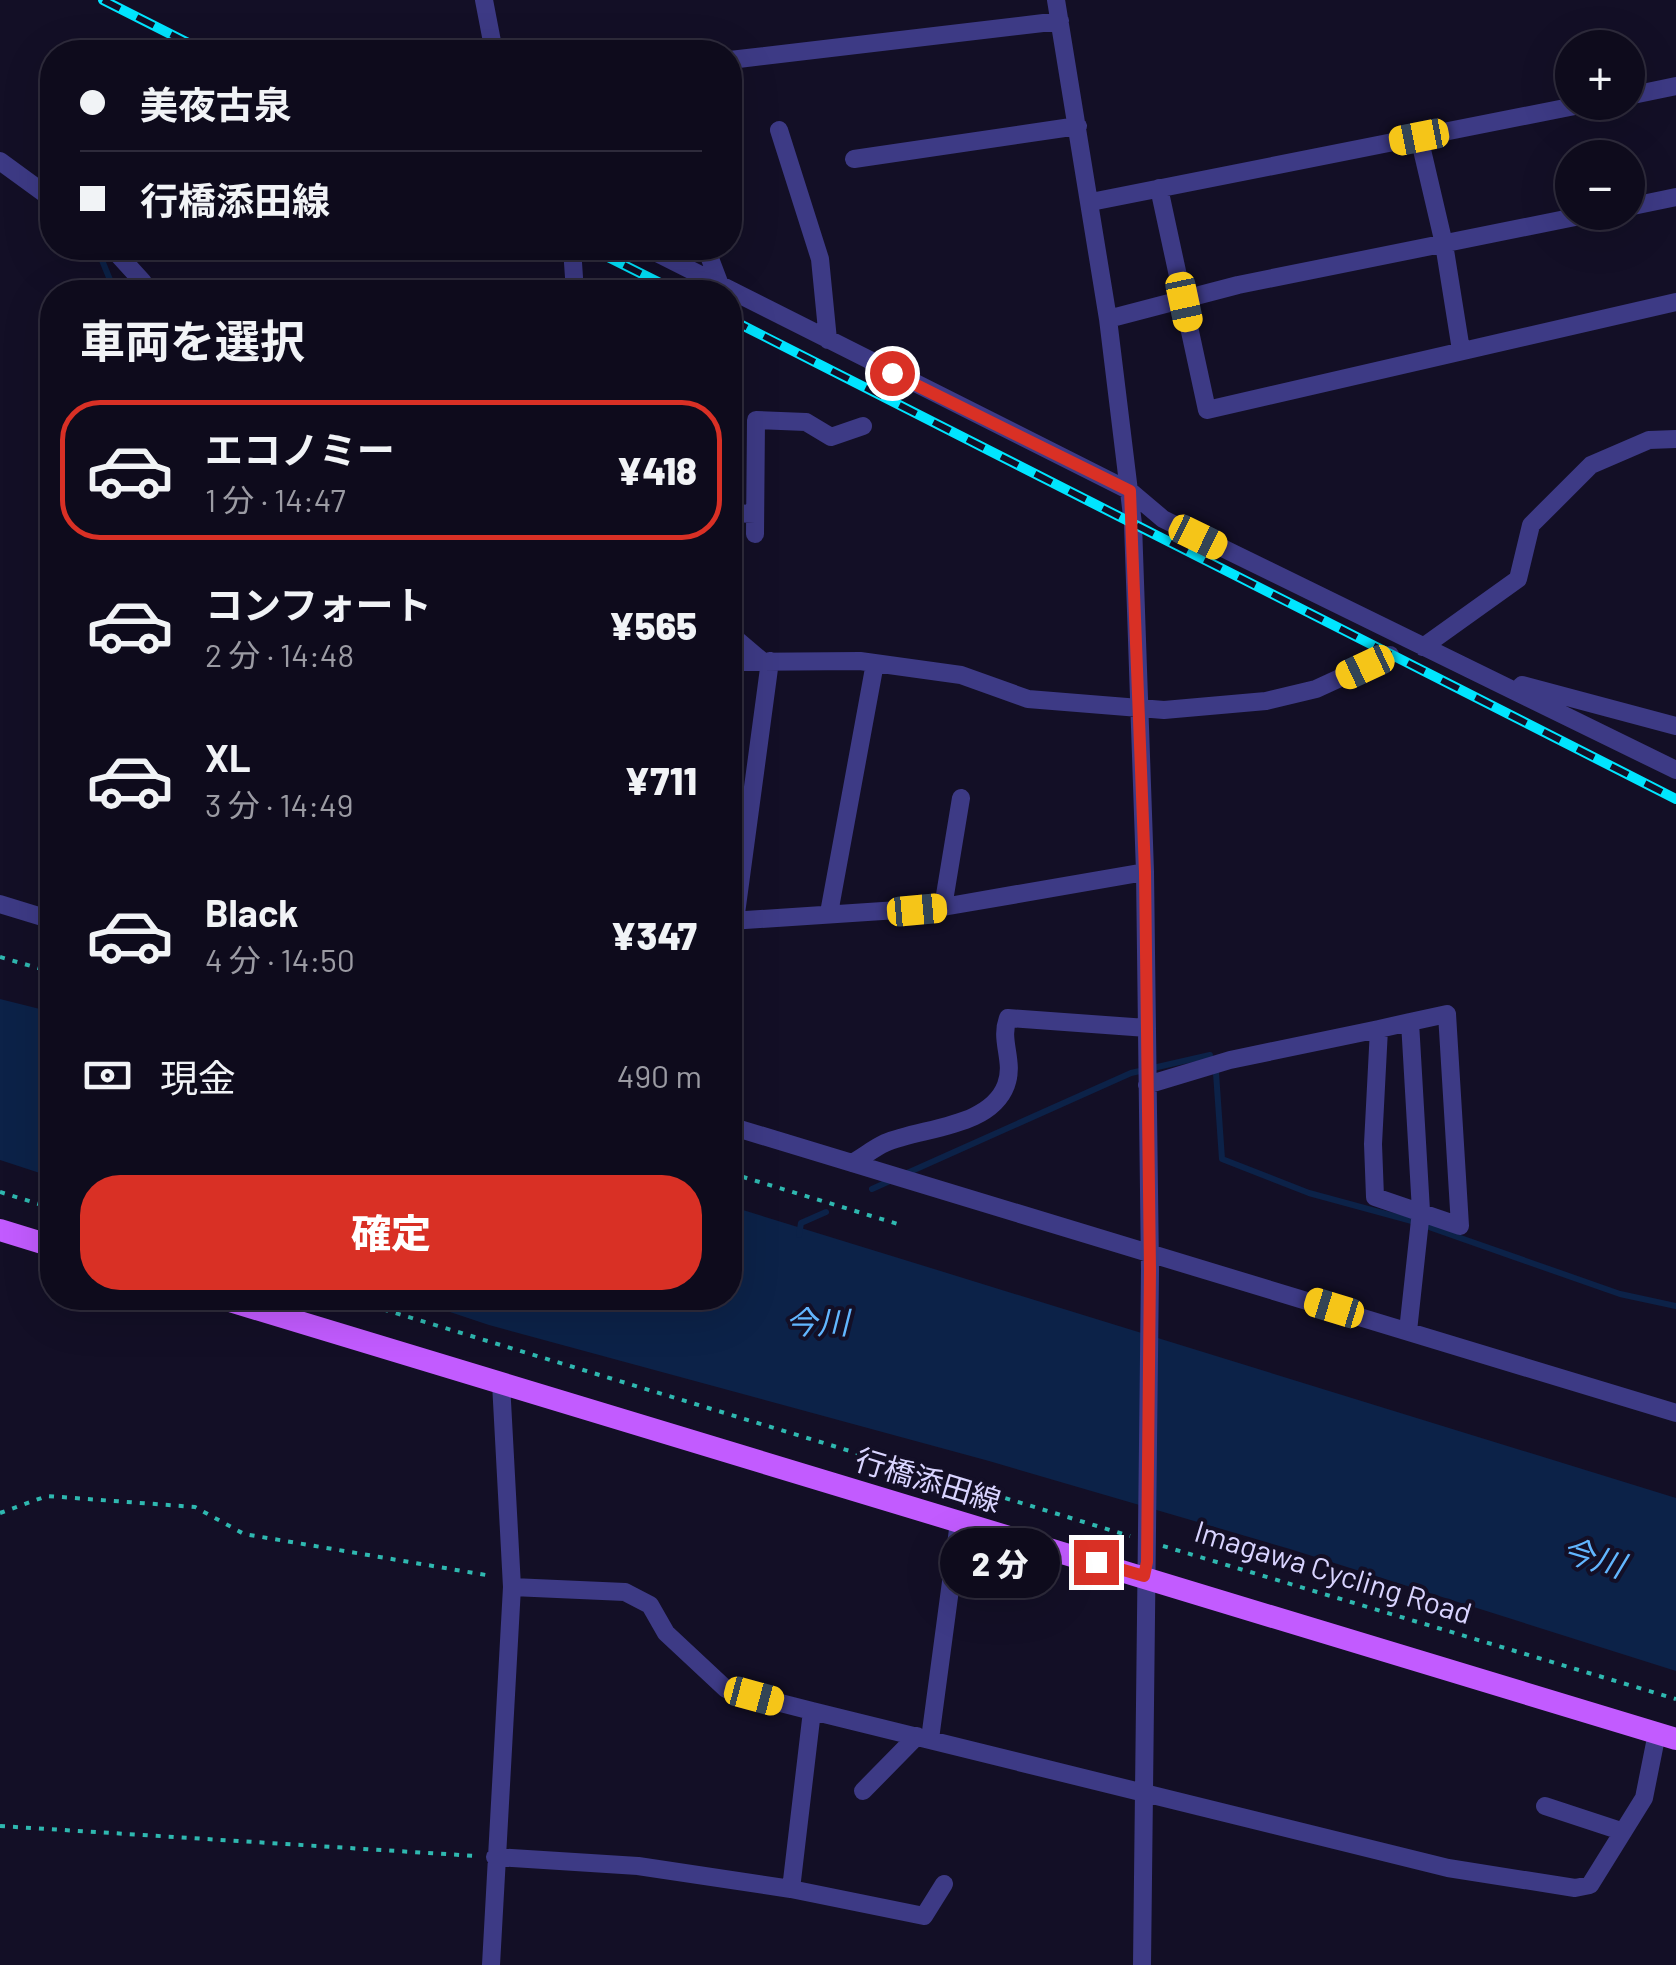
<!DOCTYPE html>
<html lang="ja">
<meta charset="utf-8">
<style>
:root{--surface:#0e0b1c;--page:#171425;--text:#f1f3f6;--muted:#9b9ba3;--line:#2e2b3b;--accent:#d93025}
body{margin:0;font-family:Barlow,"Noto Sans JP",sans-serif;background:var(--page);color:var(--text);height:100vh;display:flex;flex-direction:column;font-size:38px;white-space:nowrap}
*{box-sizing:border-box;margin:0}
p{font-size:32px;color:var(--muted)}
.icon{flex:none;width:55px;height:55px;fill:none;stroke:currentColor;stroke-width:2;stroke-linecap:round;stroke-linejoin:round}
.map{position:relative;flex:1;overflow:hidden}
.drawer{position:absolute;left:40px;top:280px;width:702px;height:1030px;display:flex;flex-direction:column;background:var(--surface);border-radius:40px;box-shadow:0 10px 40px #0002,0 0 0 2px var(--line)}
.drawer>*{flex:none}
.banner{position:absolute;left:40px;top:40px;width:702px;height:220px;border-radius:40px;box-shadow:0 10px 40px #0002,0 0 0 2px var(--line);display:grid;align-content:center;height:220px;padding:0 40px;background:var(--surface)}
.controls{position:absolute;left:1555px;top:30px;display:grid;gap:20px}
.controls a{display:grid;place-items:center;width:90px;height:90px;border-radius:50%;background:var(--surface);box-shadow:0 10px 40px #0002,0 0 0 2px var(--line);font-size:50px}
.end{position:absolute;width:45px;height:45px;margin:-22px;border:12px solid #d93025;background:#fff;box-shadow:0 0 0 5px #fff}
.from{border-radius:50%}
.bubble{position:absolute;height:70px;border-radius:35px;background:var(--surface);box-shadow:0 10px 40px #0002,0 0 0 2px var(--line);font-size:32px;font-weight:800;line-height:70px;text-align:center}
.car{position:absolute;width:30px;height:60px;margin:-30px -15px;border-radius:12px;box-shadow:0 0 8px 2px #0007;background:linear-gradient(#f5c518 24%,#345 0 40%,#f5c518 0 76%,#345 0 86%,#f5c518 0)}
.banner b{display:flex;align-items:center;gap:35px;height:95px;font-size:38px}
.banner b+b{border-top:2px solid var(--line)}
.banner i{width:25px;height:25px;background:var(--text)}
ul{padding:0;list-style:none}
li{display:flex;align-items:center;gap:30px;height:140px;margin:0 20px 15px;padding:0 20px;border:5px solid transparent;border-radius:40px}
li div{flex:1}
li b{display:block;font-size:38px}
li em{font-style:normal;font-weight:800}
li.active{border-color:var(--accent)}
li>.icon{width:90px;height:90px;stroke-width:1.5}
h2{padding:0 40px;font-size:45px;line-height:120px}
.pay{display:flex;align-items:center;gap:25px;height:110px;padding:0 40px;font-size:38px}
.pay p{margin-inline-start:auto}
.button{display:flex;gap:20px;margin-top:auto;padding:20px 40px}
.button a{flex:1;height:115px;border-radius:40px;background:var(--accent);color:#fff;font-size:40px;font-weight:800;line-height:115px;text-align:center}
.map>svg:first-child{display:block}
</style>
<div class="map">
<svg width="1676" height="1965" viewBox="0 0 1676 1965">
<rect width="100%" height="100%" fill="#130f26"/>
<path fill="#0c2248" d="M0 999 52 1012V1177L0 1160Z
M730 1206 1676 1498V1671L1290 1549 989 1461 489 1325 408 1298H730Z"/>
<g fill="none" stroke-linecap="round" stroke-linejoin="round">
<path stroke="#0c2248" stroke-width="6" d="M97 248 115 292
M1216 1073 1222 1159 1309 1193 1412 1221
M905 1174 1131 1073 1210 1055
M872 1189 894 1179
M1429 1227 1620 1294 1676 1306
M799 1235 801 1223 826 1212"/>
<path stroke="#2fb8b0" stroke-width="4" stroke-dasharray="5 8" stroke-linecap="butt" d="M0 957 52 972
M730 1173 898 1224
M0 1192 52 1208
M346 1298 1130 1536
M0 1513 47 1496 195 1507 244 1534 492 1576
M1163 1546 1676 1699
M0 1826 476 1856"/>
<path stroke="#3d3a85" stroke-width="18" d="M484 0 494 52
M1056 0 1108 319 1133 524 1145 872 1150 1270 1142 1965
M730 60 1060 21
M1628 96 1676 86
M779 130 820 259 828 340
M1419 137 1444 244 1461 350
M854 159 1078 126
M0 161 52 199
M1159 188 1207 410 1676 302
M1091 202 1595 102
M1628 207 1676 197
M112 248 143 282 144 292
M572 248 575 292
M647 248 1130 491 1163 519 1676 770
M706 248 720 285
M1108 319 1238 285 1600 212
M730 513 755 514
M755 534 756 420 806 422 831 437 863 426
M730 634 762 661
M1423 647 1518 579 1531 525 1591 465 1649 440 1676 439
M730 662 860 661 961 675 1028 699 1164 710 1266 701 1316 689 1390 655
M1522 685 1676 726
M0 904 52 920
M943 907 961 798
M829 913 875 663
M730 921 943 907 1145 872
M735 921 770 661
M1147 1085 1230 1060 1379 1029
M730 1126 1676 1413
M852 1163C863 1157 874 1148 885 1143 922 1127 990 1128 1006 1085 1015 1061 999 1041 1008 1018L1147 1028
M1408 1331 1421 1211 1410 1022 1447 1014 1460 1226 1375 1197 1373 1144 1379 1029 1410 1022
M512 1587 625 1592 650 1605 666 1633 726 1689 812 1711
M930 1739 959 1522
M863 1791 917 1736
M1545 1806 1621 1831
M495 1857 638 1866 791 1889 812 1711 1448 1868 1575 1888 1590 1885 1644 1798 1657 1733
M791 1889 924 1916 944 1884
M491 1965 512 1587 501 1383"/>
<path stroke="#c25bff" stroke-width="22" d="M0 1230 52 1246
M220 1298 1676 1739"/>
<defs>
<path id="rail" d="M103 0 206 52
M590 248 678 292
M730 319 1676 799"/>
</defs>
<use href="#rail" stroke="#00e5ff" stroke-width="10"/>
<use href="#rail" stroke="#130f26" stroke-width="6" stroke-dasharray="19" stroke-linecap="butt"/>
</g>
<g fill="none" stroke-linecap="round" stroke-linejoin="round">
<path stroke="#d93025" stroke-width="12" d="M892 373 1130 491 1145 872 1150 1270 1147 1562 1144 1576 1096 1562"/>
</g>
<g text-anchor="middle" stroke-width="8" stroke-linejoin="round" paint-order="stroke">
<g font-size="30" fill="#d9d4ff" stroke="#130f26">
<text transform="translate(928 1481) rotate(17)" y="10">行橋添田線</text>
<text transform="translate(1333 1573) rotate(17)" y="10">Imagawa Cycling Road</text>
</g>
<g font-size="32" font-style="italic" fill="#62b6ff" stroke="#130f26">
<text x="817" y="1334">今川</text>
<text transform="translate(1593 1558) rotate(17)" y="11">今川</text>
</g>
</g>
</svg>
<div class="controls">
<a>+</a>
<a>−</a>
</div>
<i class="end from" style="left:892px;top:373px"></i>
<i class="end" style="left:1096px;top:1562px"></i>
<div class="bubble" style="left:940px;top:1528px;width:120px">2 分</div>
<i class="car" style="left:1419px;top:137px;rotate:259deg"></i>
<i class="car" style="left:1184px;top:302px;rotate:168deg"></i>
<i class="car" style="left:1198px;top:537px;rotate:116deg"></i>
<i class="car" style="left:1365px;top:667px;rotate:245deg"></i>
<i class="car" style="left:917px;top:910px;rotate:85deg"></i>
<i class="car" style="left:1334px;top:1308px;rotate:287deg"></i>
<i class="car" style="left:754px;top:1696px;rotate:105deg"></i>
<div class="banner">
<b><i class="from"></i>美夜古泉</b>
<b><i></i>行橋添田線</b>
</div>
<section class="drawer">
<h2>車両を選択</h2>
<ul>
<li class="active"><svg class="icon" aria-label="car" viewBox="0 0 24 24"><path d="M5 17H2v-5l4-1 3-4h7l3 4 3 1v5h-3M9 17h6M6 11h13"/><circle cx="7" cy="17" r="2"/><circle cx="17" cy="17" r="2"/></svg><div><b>エコノミー</b><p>1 分 · 14:47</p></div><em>¥418</em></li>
<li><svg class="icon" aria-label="car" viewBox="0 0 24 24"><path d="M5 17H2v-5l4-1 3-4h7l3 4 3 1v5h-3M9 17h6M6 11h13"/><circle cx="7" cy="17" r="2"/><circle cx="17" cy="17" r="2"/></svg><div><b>コンフォート</b><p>2 分 · 14:48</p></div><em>¥565</em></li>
<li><svg class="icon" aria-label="car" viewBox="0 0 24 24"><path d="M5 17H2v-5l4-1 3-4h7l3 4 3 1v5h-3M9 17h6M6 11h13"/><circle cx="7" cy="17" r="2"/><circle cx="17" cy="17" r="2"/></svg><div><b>XL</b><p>3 分 · 14:49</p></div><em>¥711</em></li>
<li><svg class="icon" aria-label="car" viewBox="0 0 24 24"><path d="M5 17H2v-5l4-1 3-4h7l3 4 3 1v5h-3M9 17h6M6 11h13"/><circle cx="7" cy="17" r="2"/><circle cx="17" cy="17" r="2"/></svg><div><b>Black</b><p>4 分 · 14:50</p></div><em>¥347</em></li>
</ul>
<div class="pay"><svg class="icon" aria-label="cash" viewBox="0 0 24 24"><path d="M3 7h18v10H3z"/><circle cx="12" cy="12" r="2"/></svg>現金<p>490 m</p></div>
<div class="button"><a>確定</a></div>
</section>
</div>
